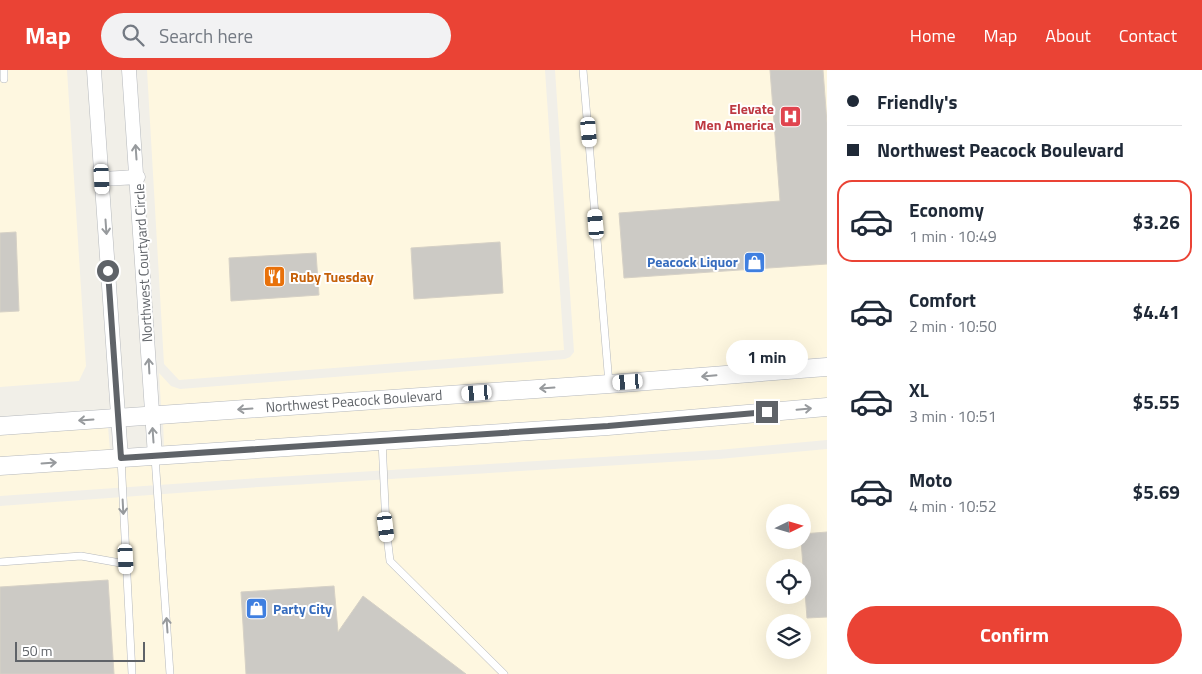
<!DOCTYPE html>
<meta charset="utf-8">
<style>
:root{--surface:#fff;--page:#f2f2f3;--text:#1f2937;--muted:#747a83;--line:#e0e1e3;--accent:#ea4335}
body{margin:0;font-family:"Titillium Web",sans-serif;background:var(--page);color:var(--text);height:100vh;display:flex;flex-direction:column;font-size:19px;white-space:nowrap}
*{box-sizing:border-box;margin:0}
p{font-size:16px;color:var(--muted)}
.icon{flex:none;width:28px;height:28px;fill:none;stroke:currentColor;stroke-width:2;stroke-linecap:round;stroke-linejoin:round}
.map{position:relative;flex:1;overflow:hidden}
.sheet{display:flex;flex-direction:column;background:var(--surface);width:375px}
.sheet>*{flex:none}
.guide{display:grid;align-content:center;height:110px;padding:0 20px;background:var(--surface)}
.needle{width:32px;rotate:85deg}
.controls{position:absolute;left:766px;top:434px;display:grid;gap:10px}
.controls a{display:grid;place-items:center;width:45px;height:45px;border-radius:50%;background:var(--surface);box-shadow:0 5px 20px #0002;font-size:25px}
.scale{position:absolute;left:15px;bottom:12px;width:130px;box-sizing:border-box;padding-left:5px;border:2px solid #5f6368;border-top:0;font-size:14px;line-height:18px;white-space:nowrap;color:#5f6368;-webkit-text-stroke:4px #fff;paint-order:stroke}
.end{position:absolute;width:22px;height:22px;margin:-11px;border:6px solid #5f6368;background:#fff;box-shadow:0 0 0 2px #fff}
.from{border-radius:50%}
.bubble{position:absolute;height:35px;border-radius:18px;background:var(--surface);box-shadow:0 5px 20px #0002;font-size:16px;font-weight:700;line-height:35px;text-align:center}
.car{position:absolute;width:15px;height:30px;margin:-15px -8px;border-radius:6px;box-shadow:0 0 4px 1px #0007;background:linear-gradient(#fff 24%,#345 0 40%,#fff 0 76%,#345 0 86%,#fff 0)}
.guide b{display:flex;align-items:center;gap:18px;height:48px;font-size:19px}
.guide b+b{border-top:1px solid var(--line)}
.guide i{width:12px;height:12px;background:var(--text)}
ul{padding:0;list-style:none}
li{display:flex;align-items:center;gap:15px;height:82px;margin:0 10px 8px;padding:0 10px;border:2px solid transparent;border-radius:15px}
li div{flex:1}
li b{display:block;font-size:19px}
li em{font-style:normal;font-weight:700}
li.active{border-color:var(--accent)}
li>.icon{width:45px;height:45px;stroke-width:1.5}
.action{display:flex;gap:10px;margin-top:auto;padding:10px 20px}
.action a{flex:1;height:58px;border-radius:30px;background:var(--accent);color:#fff;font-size:20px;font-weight:700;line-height:58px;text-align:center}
header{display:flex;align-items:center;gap:30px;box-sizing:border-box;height:70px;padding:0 25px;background:var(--accent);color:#fff}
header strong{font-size:24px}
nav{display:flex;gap:28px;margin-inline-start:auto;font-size:18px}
.search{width:350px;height:45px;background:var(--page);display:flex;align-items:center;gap:12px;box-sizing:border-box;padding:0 18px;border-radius:28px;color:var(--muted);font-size:19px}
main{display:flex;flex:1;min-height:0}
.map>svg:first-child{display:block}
</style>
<header>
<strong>Map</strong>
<div class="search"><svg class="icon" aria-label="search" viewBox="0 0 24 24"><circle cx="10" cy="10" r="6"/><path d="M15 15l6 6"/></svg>Search here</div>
<nav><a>Home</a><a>Map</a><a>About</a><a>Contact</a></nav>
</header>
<main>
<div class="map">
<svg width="827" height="604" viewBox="0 0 827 604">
<rect width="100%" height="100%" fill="#f1efe8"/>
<path fill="#fef7e0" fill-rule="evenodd" d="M0 0H67L86 296 79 311 0 317Z
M147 0H545L564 280 179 310 164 294Z
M555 0H827V287L608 305 161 336 159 303 171 316 180 319 565 289 570 287 574 282Z
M827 305V328L607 347 164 376 163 353 609 323Z
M827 346V370L718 380 259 408 0 426V404L609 365Z
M108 357 110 380 0 387V364Z
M827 379V604H0V436L259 417 719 389ZM775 442H802V470H775ZM775 498H802V525H775ZM775 552H802V580H775Z"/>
<path fill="#cccac5" stroke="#d6d1c6" d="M770 0H823L827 53V194L624 208 619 143 780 131Z
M16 162 19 241 0 242V163Z
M500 172 503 223 414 229 411 178Z
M316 183 319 225 231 231 229 188Z
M827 462V547L807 548 801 470H802V464Z
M108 510 114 604H0V517Z
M334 516 338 562 363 526 466 604H246L241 522Z"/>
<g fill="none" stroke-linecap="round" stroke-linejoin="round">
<defs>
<path id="service" d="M4 0V9
M583 0 609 314
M382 370 386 457 390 491 504 604
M155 387 170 604
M121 388 132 604
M0 492 81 486 126 494V491"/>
<path id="minor" d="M94 0 121 388
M129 0 155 386
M102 109 138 107"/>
<path id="tertiary" d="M0 356 609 314 827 297
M0 396 608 356 827 337"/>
</defs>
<use href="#service" stroke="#b5b8bc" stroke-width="8"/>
<use href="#minor" stroke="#b5b8bc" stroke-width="15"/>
<use href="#tertiary" stroke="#b5b8bc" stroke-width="19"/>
<use href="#service" stroke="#fff" stroke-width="7"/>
<use href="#minor" stroke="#fff" stroke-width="14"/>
<use href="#tertiary" stroke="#fff" stroke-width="18"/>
</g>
<defs><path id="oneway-shaft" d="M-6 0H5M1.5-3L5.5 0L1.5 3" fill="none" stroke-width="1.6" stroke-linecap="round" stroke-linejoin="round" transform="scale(1.25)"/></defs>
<g stroke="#979a9d">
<use href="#oneway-shaft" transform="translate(136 82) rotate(-94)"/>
<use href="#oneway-shaft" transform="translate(106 157) rotate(86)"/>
<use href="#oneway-shaft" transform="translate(149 296) rotate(-93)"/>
<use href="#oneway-shaft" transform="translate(709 306) rotate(175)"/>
<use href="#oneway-shaft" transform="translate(547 318) rotate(176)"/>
<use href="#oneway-shaft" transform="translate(245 339) rotate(176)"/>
<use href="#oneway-shaft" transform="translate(804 339) rotate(-5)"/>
<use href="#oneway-shaft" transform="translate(86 350) rotate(176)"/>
<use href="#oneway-shaft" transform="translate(153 365) rotate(-94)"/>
<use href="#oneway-shaft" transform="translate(49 393) rotate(-4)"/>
<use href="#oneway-shaft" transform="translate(123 437) rotate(87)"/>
<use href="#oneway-shaft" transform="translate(167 555) rotate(-94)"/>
</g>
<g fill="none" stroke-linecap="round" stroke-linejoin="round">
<path stroke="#5f6368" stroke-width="6" d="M108 201 121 388 608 356 767 342"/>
</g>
<defs>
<symbol id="hospital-square" viewBox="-11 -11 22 22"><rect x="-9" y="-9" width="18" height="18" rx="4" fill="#e0444e" stroke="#fff"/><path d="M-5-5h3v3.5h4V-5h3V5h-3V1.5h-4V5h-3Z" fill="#fff"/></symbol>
<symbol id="shop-square" viewBox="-11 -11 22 22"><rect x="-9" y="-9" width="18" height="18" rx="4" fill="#3f7fe0" stroke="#fff"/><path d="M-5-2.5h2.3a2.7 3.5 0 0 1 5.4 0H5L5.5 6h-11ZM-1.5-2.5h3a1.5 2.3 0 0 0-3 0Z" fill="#fff"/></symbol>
<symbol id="restaurant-square" viewBox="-11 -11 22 22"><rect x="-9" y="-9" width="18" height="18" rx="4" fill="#e8710a" stroke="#fff"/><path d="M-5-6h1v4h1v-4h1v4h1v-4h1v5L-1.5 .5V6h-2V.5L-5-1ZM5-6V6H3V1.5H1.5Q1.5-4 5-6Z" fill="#fff"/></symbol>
</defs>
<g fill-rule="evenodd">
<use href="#hospital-square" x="778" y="34" width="25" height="25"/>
<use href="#shop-square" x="742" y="180" width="25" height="25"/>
<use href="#restaurant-square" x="262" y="194" width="25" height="25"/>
<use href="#shop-square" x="244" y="526" width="25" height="25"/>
</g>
<g text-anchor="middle" stroke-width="4" stroke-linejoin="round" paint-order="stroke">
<g font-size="14" font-weight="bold" fill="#be3a42" stroke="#fff" text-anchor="end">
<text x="774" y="44">Elevate<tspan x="774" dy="16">Men America</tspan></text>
</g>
<g font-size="14" font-weight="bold" fill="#366cbe" stroke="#fff" text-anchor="end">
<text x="738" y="197">Peacock Liquor</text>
<text x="273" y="544" text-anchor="start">Party City</text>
</g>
<g font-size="14" fill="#5f6368" stroke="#fff">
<text transform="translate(143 193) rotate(-93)" y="5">Northwest Courtyard Circle</text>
<text transform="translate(354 331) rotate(-4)" y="5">Northwest Peacock Boulevard</text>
</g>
<g font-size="14" font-weight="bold" fill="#c56008" stroke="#fff" text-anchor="start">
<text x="290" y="212">Ruby Tuesday</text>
</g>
</g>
</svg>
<div class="controls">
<a><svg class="needle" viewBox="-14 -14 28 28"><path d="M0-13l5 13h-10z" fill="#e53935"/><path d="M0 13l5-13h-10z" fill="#747a83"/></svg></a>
<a><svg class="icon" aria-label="locate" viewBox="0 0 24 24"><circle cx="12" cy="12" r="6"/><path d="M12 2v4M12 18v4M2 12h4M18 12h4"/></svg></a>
<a><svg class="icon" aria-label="layers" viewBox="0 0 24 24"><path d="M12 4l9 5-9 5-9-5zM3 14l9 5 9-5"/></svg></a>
</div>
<div class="scale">50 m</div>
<i class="end from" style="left:108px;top:201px"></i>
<i class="end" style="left:767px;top:342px"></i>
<div class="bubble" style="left:726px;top:270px;width:82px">1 min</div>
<i class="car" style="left:589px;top:62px;rotate:175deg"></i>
<i class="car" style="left:102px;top:109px;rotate:177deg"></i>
<i class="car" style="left:596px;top:154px;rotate:355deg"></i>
<i class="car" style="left:628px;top:312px;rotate:266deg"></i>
<i class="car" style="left:477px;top:323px;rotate:266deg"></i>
<i class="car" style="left:386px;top:457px;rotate:173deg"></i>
<i class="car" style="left:126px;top:489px;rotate:177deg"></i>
</div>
<section class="sheet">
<div class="guide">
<b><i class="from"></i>Friendly's</b>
<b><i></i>Northwest Peacock Boulevard</b>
</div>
<ul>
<li class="active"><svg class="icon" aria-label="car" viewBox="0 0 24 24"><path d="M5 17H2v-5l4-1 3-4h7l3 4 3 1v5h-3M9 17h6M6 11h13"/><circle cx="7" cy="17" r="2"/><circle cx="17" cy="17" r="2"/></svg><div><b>Economy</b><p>1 min · 10:49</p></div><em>$3.26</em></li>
<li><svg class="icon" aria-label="car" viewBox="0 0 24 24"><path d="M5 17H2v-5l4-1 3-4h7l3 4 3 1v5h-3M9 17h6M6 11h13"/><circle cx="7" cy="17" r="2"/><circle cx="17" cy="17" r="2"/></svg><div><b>Comfort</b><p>2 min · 10:50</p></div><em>$4.41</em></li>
<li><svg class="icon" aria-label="car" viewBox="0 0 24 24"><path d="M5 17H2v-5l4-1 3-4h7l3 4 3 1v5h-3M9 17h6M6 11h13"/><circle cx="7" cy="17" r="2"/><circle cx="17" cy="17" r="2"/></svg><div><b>XL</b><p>3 min · 10:51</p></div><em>$5.55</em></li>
<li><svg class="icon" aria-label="car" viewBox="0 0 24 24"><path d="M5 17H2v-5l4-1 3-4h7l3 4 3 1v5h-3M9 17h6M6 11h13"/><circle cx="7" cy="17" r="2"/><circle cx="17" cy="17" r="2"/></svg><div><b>Moto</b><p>4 min · 10:52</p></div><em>$5.69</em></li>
</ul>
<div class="action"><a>Confirm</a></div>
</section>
</main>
